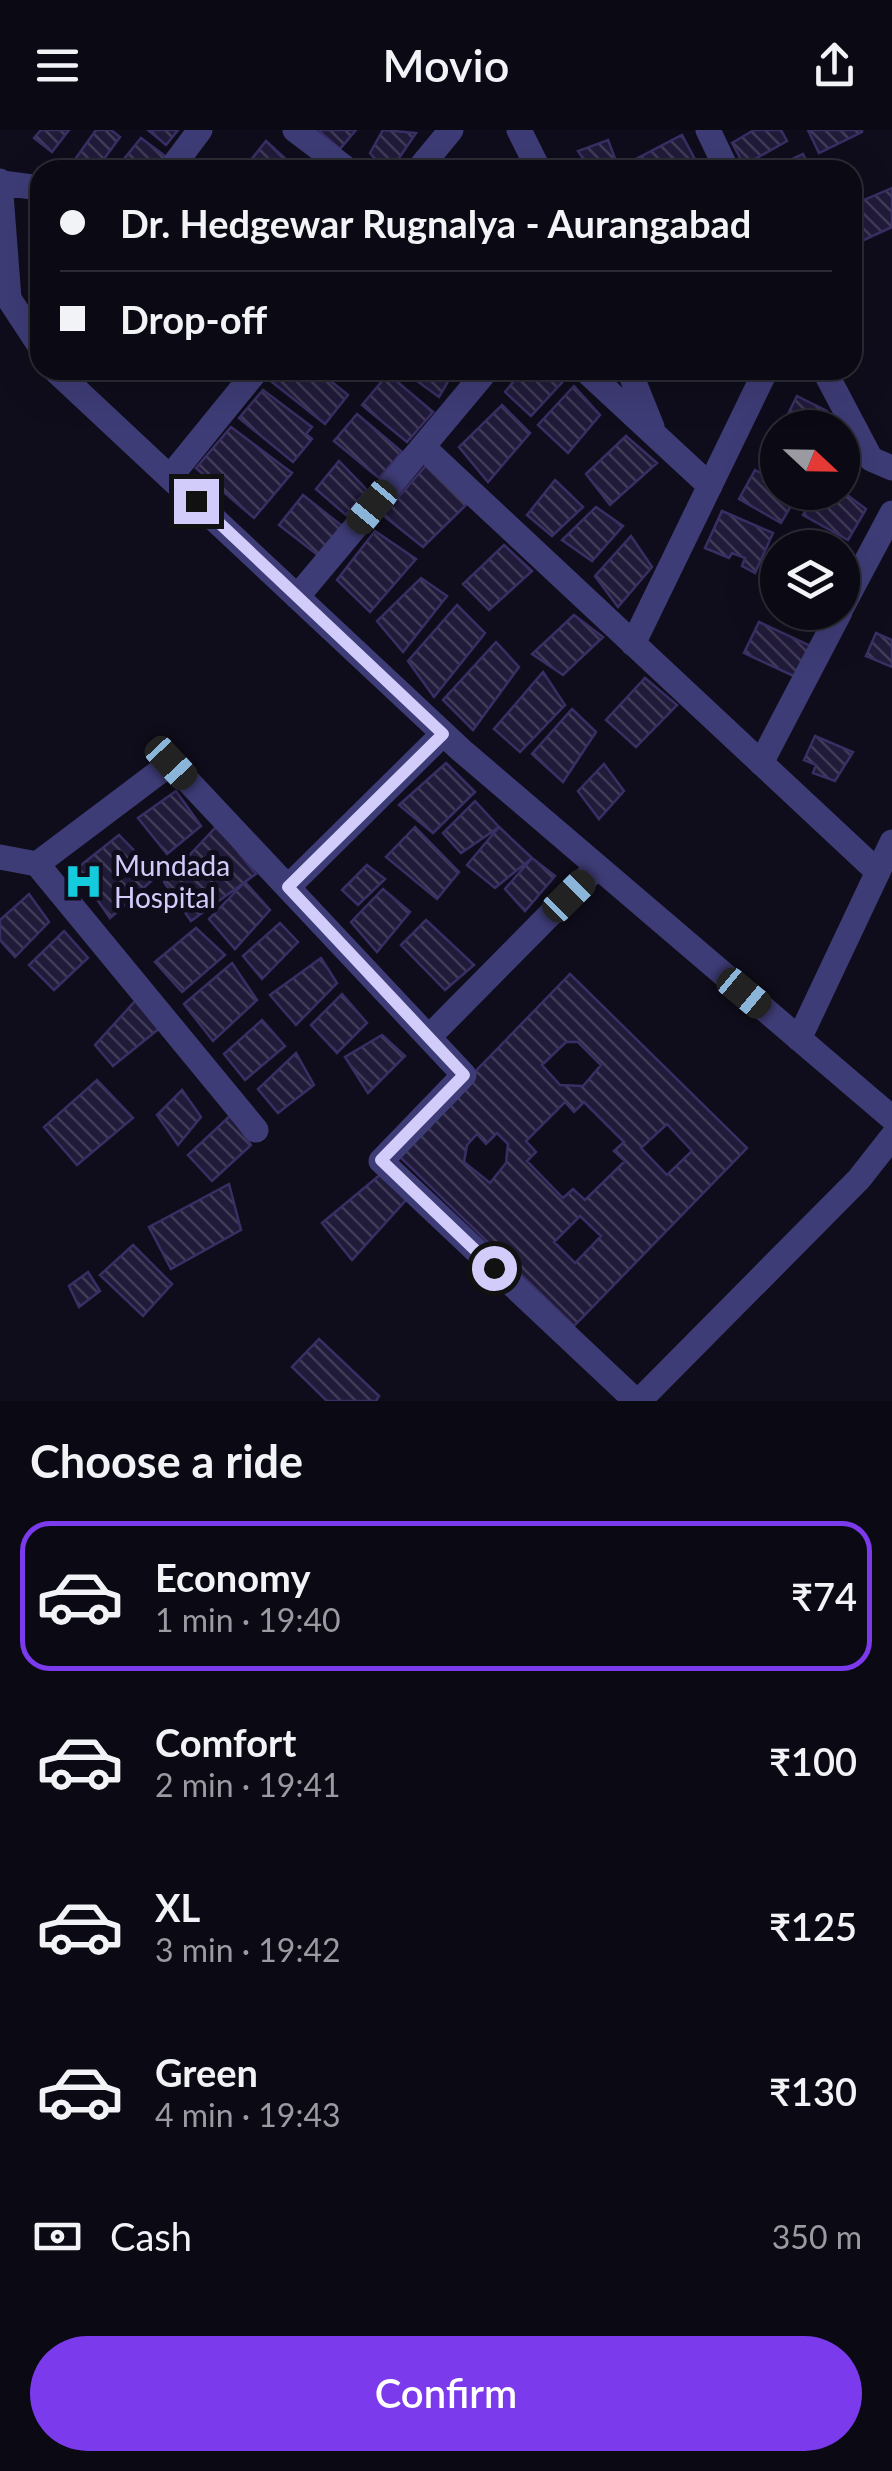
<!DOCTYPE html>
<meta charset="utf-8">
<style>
:root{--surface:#0b0a14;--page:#191822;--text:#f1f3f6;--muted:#9a9aa0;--line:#2b2b34;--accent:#7c3aed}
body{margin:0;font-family:Lato,sans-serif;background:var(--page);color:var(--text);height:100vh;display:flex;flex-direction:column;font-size:38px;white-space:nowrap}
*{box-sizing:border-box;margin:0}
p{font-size:32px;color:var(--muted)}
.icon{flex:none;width:55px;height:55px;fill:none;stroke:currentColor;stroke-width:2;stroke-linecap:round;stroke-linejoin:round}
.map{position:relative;height:1271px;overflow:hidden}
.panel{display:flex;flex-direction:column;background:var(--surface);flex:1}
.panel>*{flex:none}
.top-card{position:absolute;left:30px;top:30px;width:832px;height:220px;border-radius:30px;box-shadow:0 10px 40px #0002,0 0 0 2px var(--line);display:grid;align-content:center;height:220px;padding:0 30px;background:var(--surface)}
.needle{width:65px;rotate:112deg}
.buttons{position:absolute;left:760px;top:280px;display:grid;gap:20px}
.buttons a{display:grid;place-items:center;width:100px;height:100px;border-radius:50%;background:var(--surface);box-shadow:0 10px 40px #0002,0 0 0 2px var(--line);font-size:50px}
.end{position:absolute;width:45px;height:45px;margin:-22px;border:12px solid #d1ccfa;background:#111;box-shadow:0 0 0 5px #111}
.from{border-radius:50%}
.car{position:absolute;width:30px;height:60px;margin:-30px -15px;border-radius:12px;box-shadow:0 0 8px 2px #0007;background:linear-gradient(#222 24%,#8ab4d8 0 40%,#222 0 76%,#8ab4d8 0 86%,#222 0)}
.top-card b{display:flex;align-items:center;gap:35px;height:95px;font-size:38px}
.top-card b+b{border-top:2px solid var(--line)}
.top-card i{width:25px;height:25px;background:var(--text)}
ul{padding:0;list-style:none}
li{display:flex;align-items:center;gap:30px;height:150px;margin:0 20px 15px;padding:0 10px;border:5px solid transparent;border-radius:30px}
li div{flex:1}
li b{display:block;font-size:38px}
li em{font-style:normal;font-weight:600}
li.current{border-color:var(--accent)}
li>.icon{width:90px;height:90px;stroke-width:1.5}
h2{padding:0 30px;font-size:45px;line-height:120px}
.pay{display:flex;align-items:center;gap:25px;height:110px;padding:0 30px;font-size:38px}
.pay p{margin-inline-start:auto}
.cta{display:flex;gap:20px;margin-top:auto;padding:20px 30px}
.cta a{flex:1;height:115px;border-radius:60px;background:var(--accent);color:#fff;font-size:40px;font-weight:600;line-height:115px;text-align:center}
header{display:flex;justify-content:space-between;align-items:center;height:130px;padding:0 30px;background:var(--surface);font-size:45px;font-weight:600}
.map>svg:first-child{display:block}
</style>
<header><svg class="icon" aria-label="menu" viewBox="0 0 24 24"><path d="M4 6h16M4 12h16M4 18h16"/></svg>Movio<svg class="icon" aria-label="share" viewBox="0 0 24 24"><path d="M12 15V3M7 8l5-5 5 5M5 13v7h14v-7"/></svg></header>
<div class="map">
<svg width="892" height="1271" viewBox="0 0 892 1271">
<defs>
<pattern id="building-back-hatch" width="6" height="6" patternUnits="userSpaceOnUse" patternTransform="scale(2.5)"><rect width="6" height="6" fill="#211b3a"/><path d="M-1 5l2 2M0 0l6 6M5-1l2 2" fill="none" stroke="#403b57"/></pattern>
</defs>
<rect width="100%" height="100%" fill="#0f0d1b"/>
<path fill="url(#building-back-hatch)" stroke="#392f64" stroke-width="2.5" fill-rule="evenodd" d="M41 0H69L52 22 34 8Z
M96 0H111L120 7 96 40H78L71 35Z
M148 0H178L166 15Z
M318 0H356L340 19Z
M383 0 416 3 391 40H385L370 23Z
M754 0H781L787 11 744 35 732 13Z
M808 0H862V2L819 23Z
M682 5 698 35 689 40H640L634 30Z
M141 8 169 29 160 40H115Z
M608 10 619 39 591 40 578 21Z
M266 11 292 35 288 40H243Z
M803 24 811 40H769Z
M892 58V97L855 114 852 75Z
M282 240H317L348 265 325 294 272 252Z
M402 240H450L453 243 439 267Z
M523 240H559L567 247 531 286 505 262Z
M388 244 433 282 407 312 362 275Z
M574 256 600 285 568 323 538 295Z
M263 260 312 297 306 304 312 309 293 332 239 288Z
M797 266 827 281 818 298H781Z
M502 275 530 303 488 352 459 317Z
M357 284 402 322 379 348 334 311Z
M231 297 292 343 254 388 196 338Z
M626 306 657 333 610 375 586 344Z
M339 331 367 360 346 385 316 359Z
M428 333 467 374 423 417 383 385Z
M755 340 766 346 763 351 778 357V362H799L781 393 739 369Z
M555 350 583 377 552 406 527 385Z
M842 361 866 379 848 410 803 385 816 362Z
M303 365 342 396 319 426 279 395Z
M596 377 623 396 592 431 562 410Z
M722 381 773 403 755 443 742 436 745 428 732 423 729 428 705 418Z
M375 401 416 429 370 482 337 450Z
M631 406 652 437 618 477 595 446Z
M504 415 532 441 489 480 463 454Z
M421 448 447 466 403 522 377 491Z
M457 475 485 503 434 567 408 531Z
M780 482H817L811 496Z
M574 485 603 507 563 545 532 524Z
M759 492 813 517 798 548 744 523Z
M876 503 892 510V537L866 526Z
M496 512 519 537 473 600 443 570Z
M543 542 565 575 520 622 494 599Z
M645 548 677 575 636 617 606 590Z
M572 579 596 602 563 652 532 624Z
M815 606 853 622 835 651 813 643 816 635 804 630Z
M446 633 475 662 433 703 399 675Z
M604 634 624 661 599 689 578 661Z
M176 661 201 696 167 724 138 688Z
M475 671 499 697 461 723 443 703Z
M217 696 256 744 191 791 164 752Z
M415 697 459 742 437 769 386 727Z
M499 697 532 728 495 758 467 735Z
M119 705 158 745 110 788 76 739Z
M532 728 555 746 525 781 505 759Z
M367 735 385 749 358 775 342 760Z
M245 752 270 780 235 819 209 789Z
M383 759 410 782 377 822 351 792Z
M29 764 49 792 15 827 0 810V790Z
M426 790 474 835 445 860 401 815Z
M280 793 298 812 262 849 243 826Z
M196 798 225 825 182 862 155 832Z
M64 801 88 828 54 860 29 835Z
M321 828 337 853 296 895 270 865Z
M232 833 257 870 213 911 184 874Z
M570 844 747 1018 574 1196 396 1023ZM566 912H578L601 935 583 956 560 955 542 935ZM565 972 574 982 584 972 624 1012 614 1021 625 1031 585 1070 573 1059 563 1068 527 1031 536 1022 526 1011ZM667 994 692 1021 667 1045 641 1018ZM497 1003 508 1014 506 1033 490 1053 464 1032 467 1015 477 1004 486 1014ZM580 1086 601 1106 575 1133 554 1112Z
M342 864 367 893 337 923 311 895Z
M136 870 161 897 113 936 95 915Z
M262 890 285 916 245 950 224 924Z
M382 905 405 926 368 963 345 927Z
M296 923 314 955 278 983 258 959Z
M97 950 133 988 77 1035 44 997Z
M182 960 201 987 178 1015 157 985Z
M231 985 251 1015 212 1051 188 1025Z
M381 1044 406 1070 352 1130 322 1093Z
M229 1054 241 1100 171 1139 149 1097Z
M133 1115 172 1154 143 1186 100 1145Z
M88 1142 100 1161 79 1177 69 1156Z
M319 1209 379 1266 376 1271H327L292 1237Z"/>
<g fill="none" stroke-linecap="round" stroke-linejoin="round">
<path stroke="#3e3c76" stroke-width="25" d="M295 0 348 40
M519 0 539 40
M708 0 727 40
M170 40 200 0
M418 40 451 0
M0 51 9 169 40 216
M2 53 40 58
M55 240 461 620 892 988
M585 240 710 356
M629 240 652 297
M824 240 871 329 892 338
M423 317 878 742
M170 347 257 240
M297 467 487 240
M842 477 892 383
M633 514 766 240
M761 633 840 482
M0 727 37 734 256 1000
M37 734 171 633 464 945 381 1031 636 1271
M288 757 443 604
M429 907 597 737
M799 909 892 712"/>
<path stroke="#3e3c76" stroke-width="25" d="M639 1271 859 1049 892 1007"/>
</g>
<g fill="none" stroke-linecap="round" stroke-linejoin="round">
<path stroke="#d1ccfa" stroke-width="12" d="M196 371 443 604 288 757 464 945 381 1030 494 1138"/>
</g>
<defs>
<symbol id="hospital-bare" viewBox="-9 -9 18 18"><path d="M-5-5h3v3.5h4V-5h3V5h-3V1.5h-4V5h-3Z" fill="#14cbde" stroke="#0f0d1b" stroke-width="2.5" paint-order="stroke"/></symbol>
</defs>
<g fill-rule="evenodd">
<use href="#hospital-bare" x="56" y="724" width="55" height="55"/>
</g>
<g text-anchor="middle" stroke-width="10" stroke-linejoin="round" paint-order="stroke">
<g font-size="28" fill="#d1ccfa" stroke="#0f0d1b" text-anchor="start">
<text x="114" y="746">Mundada<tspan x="114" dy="32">Hospital</tspan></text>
</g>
</g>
</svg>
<div class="buttons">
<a><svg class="needle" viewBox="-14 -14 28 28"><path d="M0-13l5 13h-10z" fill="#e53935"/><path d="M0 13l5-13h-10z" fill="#9a9aa0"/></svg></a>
<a><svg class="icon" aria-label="layers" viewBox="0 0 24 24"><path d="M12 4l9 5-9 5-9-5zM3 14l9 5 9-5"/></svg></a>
</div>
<i class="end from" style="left:494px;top:1138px"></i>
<i class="end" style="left:196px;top:371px"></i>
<i class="car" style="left:372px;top:377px;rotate:220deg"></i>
<i class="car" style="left:171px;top:633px;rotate:137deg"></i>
<i class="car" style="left:569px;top:766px;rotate:45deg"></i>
<i class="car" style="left:744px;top:863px;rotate:130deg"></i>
<div class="top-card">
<b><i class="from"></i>Dr. Hedgewar Rugnalya - Aurangabad</b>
<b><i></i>Drop-off</b>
</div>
</div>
<section class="panel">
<h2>Choose a ride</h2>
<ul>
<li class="current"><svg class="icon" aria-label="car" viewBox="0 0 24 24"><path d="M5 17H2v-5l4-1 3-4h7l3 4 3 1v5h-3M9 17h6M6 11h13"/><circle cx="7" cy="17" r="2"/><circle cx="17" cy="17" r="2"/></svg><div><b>Economy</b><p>1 min · 19:40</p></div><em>₹74</em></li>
<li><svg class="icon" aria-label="car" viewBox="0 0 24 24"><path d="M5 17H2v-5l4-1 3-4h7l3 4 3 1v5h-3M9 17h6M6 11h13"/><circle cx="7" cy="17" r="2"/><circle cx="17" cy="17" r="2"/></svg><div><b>Comfort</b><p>2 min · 19:41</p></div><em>₹100</em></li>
<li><svg class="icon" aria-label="car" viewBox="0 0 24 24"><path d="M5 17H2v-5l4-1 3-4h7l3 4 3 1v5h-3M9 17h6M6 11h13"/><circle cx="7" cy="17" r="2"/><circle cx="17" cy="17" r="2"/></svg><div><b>XL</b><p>3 min · 19:42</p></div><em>₹125</em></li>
<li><svg class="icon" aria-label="car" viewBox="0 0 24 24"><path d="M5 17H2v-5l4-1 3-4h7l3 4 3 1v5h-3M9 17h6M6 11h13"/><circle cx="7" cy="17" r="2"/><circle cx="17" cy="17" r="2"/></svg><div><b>Green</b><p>4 min · 19:43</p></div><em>₹130</em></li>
</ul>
<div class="pay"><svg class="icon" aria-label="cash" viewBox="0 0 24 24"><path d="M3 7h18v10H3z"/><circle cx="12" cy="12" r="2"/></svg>Cash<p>350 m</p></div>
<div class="cta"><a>Confirm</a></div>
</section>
